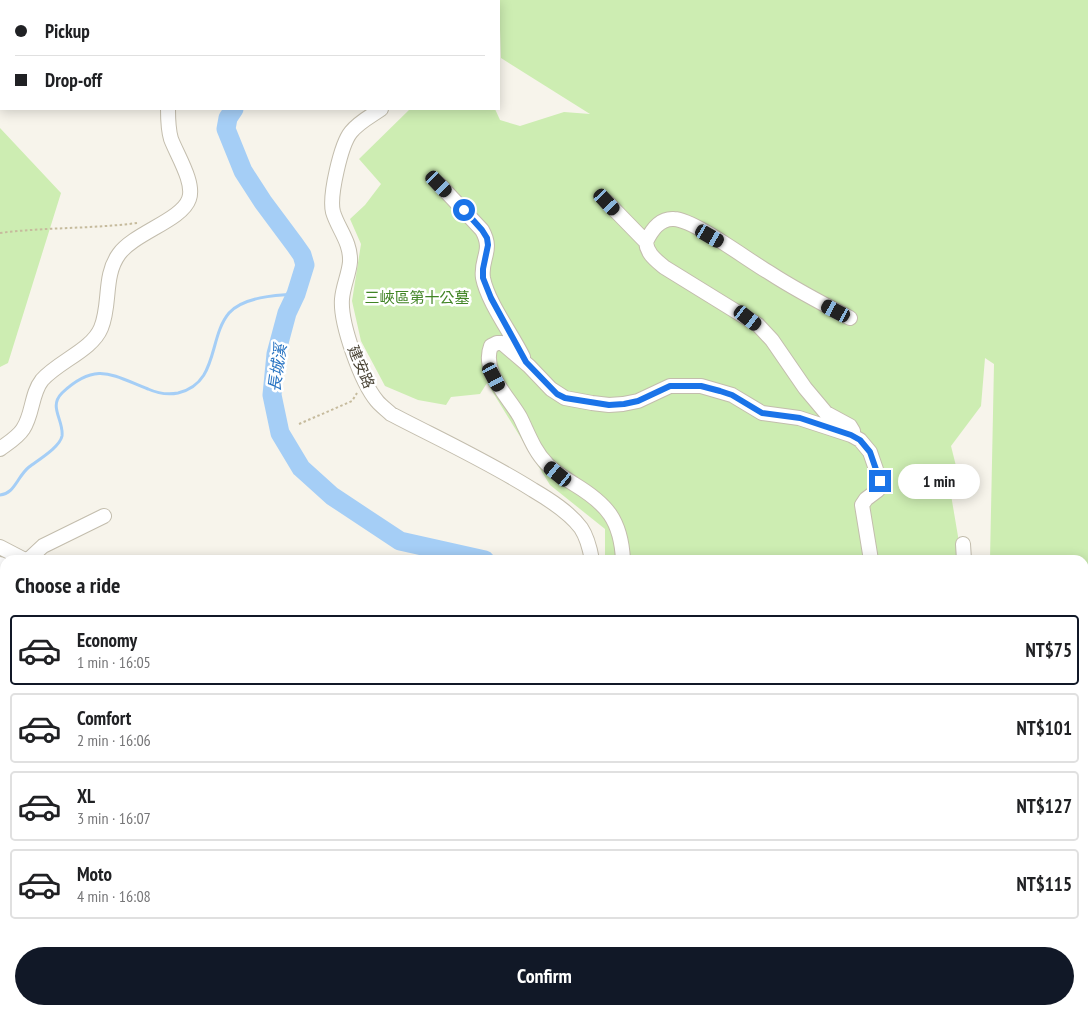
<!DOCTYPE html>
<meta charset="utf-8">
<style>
:root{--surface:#fff;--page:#f2f2f2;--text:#202124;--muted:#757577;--line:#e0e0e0;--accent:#111827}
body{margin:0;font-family:"PT Sans Narrow","Noto Sans TC",sans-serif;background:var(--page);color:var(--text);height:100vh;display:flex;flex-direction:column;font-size:19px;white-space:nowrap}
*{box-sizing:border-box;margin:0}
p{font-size:16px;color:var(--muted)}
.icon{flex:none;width:28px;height:28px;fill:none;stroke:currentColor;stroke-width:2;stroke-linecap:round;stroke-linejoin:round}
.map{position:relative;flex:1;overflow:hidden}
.details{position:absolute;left:0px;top:555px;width:1089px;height:460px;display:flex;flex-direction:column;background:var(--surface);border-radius:15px 15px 0 0;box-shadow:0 2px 12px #0003}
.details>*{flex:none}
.guide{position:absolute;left:0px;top:0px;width:500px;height:110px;box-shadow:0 2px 12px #0003;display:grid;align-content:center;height:110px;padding:0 15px;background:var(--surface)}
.end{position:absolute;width:22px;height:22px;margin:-11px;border:6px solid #1a73e8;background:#fff;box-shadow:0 0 0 2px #fff}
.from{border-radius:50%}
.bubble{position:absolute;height:35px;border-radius:18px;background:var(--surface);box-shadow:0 2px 12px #0003;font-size:16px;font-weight:700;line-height:35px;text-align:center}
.car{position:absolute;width:15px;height:30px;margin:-15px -8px;border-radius:6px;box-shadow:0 0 4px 1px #0007;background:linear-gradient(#222 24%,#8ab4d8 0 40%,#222 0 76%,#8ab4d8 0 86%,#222 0)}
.guide b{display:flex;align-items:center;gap:18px;height:48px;font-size:19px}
.guide b+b{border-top:1px solid var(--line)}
.guide i{width:12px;height:12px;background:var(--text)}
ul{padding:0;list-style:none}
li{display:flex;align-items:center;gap:15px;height:70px;margin:0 10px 8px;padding:0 5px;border:2px solid var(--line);border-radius:5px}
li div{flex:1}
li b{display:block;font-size:19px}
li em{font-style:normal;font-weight:700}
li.on{border-color:var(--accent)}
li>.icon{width:45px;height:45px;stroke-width:1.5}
h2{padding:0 15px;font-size:22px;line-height:60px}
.button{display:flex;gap:10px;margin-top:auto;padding:10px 15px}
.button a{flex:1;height:58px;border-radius:30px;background:var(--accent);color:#fff;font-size:20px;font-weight:700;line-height:58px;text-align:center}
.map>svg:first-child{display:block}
</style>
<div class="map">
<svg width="1088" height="1015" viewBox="0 0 1088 1015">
<rect width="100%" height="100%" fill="#f7f4eb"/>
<path fill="#cdedb2" d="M499 0H1088V1015H586L588 1010H1084V560H990L994 364 985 358 981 406 951 446 958 474 949 483 962 560H605V529L550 485 487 383 480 394 451 397 446 405 418 400 385 386 361 341 352 301 361 244 350 219 365 205 381 184 359 159 410 109H495L500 120 520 126 564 112 590 114 501 58Z
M0 128 61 193 8 363 0 367Z
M0 829 5 833V1010H226L232 1015H0Z"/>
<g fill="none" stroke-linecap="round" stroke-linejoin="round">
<path stroke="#a5cef6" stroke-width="3" d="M0 495C9 494 13 488 17 482 21 476 24 471 29 467 38 460 60 447 62 436 64 420 48 407 62 393 96 361 112 375 148 389 157 393 168 395 178 393 219 383 208 338 229 313 243 297 276 295 296 294"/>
<path stroke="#a5cef6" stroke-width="19" d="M286 0 288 1
M234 109 228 118 226 129 243 171 263 202 295 245 302 255 305 265 296 294 287 313 276 354 272 395 280 433 301 468 332 496 400 541 485 560
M474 1015V1010"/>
<defs>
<path id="minor" d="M374 0V1
M106 1V0
M186 1 187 0
M381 109C371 116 359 122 351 132 341 144 329 196 333 212 338 229 351 242 350 262 349 274 343 286 342 299 340 323 361 382 377 401 381 406 387 410 391 414 439 439 487 461 533 490 550 500 569 512 581 528 587 537 590 549 592 560
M439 184 482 230C494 251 480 258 483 278 488 303 512 334 523 357
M607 202 646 242
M850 318C823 304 796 290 770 273 749 261 695 220 674 219 660 218 651 231 646 242 647 254 656 260 664 267L758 325 772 340 805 388 826 413 850 426 853 431
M0 449C8 443 18 437 23 429 33 414 31 394 42 380 59 361 92 350 101 328 111 304 103 276 119 254 134 233 182 220 189 199 195 183 177 155 171 139 168 129 168 119 168 109
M963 544 964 560
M0 547 25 560
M28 560 43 546 104 516
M623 560C621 520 607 504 574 484 565 478 554 472 547 464 534 451 528 433 520 417 508 396 481 372 491 346L497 343H502L529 366 551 389 565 398 592 403 609 405 623 404 638 401 670 386H701L732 395 762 413 799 418 851 435 860 440 870 452 880 481 878 490 866 499 862 505 871 560
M0 564 5 566
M0 777 5 775
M263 1010 272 1013
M532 1015V1010"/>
</defs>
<use href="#minor" stroke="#c3bdad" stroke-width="16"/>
<path stroke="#c6bb9d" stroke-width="2" stroke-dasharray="2.5 2.5" stroke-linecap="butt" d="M0 233C46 227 91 229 137 223
M299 424 352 401 357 393
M0 829 5 833
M511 1010V1015
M837 1010 844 1015"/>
<use href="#minor" stroke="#fff" stroke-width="14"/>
</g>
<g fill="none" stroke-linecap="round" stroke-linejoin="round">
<path stroke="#1a73e8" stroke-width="6" d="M464 210 482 230 487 238 488 245 483 269V278L491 298 526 362 557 394 565 398 609 405 624 404 638 401 670 386H701L720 391 732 395 762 413 800 418 851 435 860 440 870 452 880 481"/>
</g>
<g text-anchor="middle" stroke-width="5" stroke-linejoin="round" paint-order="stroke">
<g font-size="15" fill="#418425" stroke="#fff">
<text x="417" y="303">三峽區第十公墓</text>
</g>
<g font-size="15" fill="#4c4638" stroke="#fff">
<text transform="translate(361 367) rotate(67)" y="5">建安路</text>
</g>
<g font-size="16" font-style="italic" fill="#2773c2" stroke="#fff">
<text transform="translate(277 368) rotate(-82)" y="6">長城溪</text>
</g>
</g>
</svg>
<i class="end from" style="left:464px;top:210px"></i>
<i class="end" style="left:880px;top:481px"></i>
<div class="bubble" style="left:898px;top:464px;width:82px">1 min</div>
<i class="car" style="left:439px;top:184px;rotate:136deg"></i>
<i class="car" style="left:607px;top:202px;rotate:137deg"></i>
<i class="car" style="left:710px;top:236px;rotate:120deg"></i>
<i class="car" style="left:836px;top:311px;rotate:298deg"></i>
<i class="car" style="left:748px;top:318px;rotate:128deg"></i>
<i class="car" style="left:494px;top:377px;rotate:152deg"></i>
<i class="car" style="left:558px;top:474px;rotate:309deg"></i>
<div class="guide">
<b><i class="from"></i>Pickup</b>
<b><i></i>Drop-off</b>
</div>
<section class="details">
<h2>Choose a ride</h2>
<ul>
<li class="on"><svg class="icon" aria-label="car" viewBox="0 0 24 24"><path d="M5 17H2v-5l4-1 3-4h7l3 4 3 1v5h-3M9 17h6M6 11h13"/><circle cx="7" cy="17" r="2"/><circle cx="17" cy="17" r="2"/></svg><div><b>Economy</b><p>1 min · 16:05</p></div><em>NT$75</em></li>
<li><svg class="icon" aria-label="car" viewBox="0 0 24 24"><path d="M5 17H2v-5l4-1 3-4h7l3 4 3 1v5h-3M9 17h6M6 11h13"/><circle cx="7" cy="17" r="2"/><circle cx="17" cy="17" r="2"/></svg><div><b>Comfort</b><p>2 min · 16:06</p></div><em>NT$101</em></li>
<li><svg class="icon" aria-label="car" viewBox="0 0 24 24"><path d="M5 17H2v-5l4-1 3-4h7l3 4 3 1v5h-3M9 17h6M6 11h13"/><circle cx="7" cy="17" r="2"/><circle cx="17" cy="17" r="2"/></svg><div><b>XL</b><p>3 min · 16:07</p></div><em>NT$127</em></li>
<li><svg class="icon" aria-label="car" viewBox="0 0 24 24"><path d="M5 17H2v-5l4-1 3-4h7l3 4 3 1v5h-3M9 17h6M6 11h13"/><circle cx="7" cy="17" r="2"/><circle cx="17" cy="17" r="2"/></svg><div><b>Moto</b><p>4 min · 16:08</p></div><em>NT$115</em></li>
</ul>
<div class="button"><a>Confirm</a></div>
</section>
</div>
